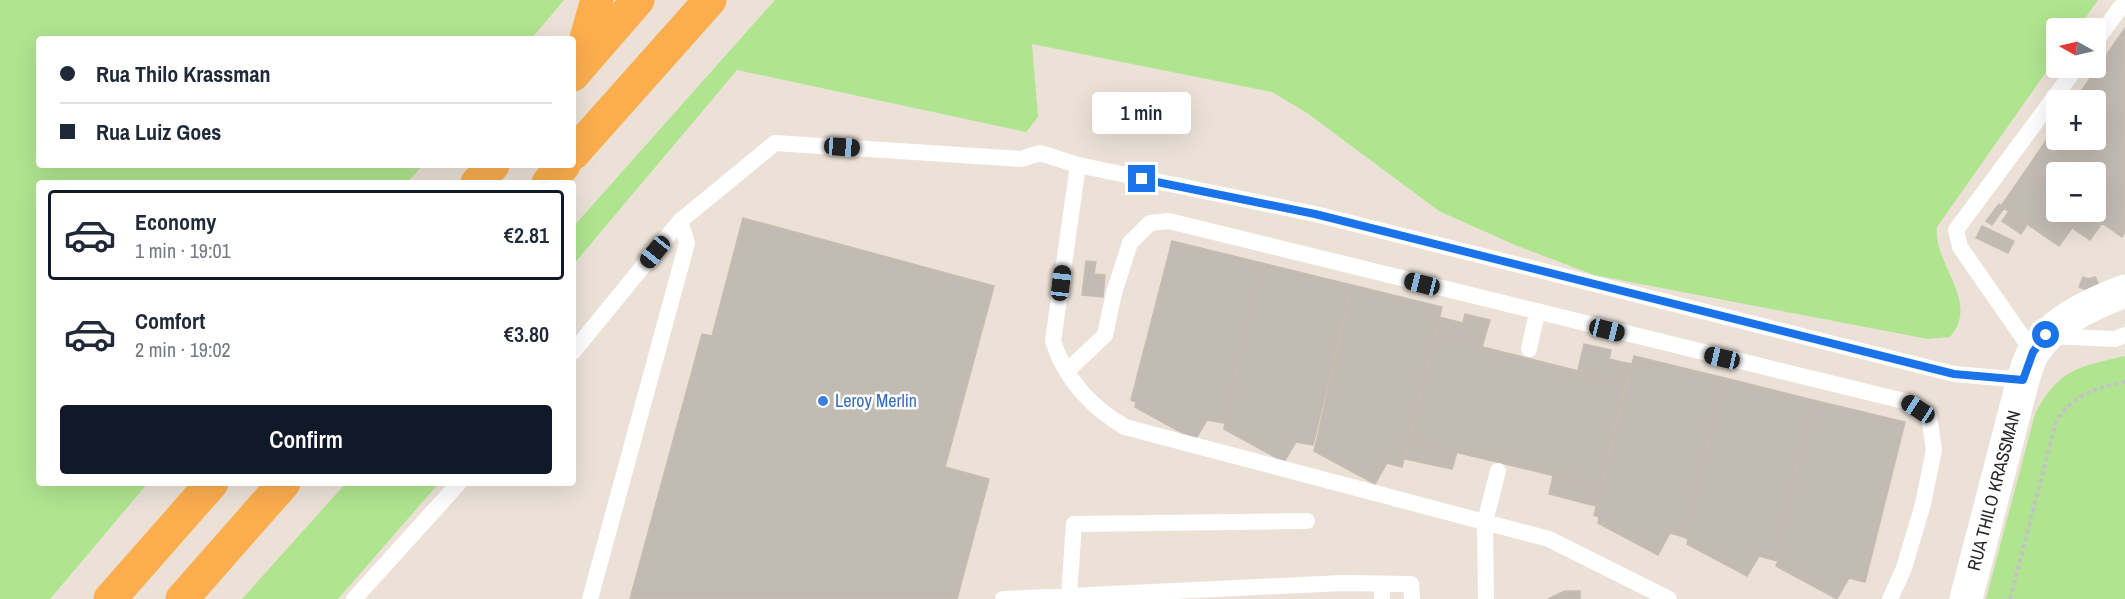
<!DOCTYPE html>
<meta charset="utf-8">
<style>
:root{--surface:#fff;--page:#f2f2f3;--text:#1f2937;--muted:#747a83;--line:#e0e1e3;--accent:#111827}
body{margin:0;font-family:"Archivo Narrow",sans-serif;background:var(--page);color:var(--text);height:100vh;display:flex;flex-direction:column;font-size:22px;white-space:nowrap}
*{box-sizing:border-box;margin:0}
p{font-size:20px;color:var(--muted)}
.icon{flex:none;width:33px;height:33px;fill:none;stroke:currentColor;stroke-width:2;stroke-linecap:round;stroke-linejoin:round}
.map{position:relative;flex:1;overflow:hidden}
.drawer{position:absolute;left:36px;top:180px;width:540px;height:306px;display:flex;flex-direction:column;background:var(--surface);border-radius:6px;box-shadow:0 6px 24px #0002}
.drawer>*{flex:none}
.guide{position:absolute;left:36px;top:36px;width:540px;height:132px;border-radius:6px;box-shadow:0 6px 24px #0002;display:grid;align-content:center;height:132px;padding:0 24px;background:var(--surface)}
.needle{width:39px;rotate:278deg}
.controls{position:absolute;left:2046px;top:18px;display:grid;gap:12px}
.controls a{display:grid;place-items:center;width:60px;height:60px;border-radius:6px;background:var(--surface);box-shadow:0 6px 24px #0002;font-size:30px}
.end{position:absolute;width:27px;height:27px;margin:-14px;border:8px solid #1a73e8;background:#fff;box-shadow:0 0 0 3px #fff}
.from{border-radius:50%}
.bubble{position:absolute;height:42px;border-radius:6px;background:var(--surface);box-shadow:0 6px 24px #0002;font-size:20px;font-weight:600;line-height:42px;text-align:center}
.car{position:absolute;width:18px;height:36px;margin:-18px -9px;border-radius:8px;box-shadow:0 0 4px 2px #0007;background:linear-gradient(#222 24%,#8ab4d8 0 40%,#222 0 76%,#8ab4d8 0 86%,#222 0)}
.guide b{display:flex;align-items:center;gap:21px;height:57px;font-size:22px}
.guide b+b{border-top:2px solid var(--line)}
.guide i{width:15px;height:15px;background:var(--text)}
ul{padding:10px 0 0;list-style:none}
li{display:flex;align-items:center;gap:18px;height:90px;margin:0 12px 9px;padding:0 12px;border:3px solid transparent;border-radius:6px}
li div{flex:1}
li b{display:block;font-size:22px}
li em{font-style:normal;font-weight:600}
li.selected{border-color:var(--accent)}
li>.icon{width:54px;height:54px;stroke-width:1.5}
.primary-button{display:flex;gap:12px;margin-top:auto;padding:12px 24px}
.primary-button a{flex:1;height:69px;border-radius:6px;background:var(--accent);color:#fff;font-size:24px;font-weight:600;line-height:69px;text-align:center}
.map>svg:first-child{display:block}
</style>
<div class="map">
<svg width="2125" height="599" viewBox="0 0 2125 599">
<rect width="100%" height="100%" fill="#ebe1d7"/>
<path fill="#b0e58f" d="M0 0H564L531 39H39V165H423L407 183H39V483H148L50 599H0Z
M775 0H2098L2078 28H2056V58L1937 227C1933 265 1981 301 1950 337L1928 339 1594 275 1515 245 1439 211 1307 113 1272 92 1032 44 1038 117 1026 132 737 70 573 265V227Z
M2125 356V599H1986L2035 414C2059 369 2078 367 2125 356Z
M346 483H439L338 599H242Z"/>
<path fill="#c2bbb4" stroke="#c6bdb1" stroke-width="1.5" d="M2125 28V232L2122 237 2086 212H2096V172H2056V191L2026 170 2056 126V140H2096V100H2075Z
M2026 170 2056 191V212H2086L2102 223 2090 240 2072 228 2059 246 2001 206Z
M1999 204 2004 208 1992 225 1986 221Z
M2009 211 2027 225 2021 234 2002 221Z
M743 218 994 286 945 467 989 479 957 599H630L702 334 712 336Z
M1982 226 2014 241 2008 253 1976 238Z
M1172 241 1262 263 1223 423 1207 420 1195 440 1135 407 1136 402 1131 400Z
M1086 261 1096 262 1094 274 1105 275 1103 297 1082 295Z
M1262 263 1352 285 1313 445 1296 442 1284 462 1224 429 1225 423H1223Z
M2083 277 2088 279 2095 277 2100 287 2089 291 2079 287Z
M1352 285 1442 307 1402 467 1387 463 1375 484 1314 451Z
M1465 314 1490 320 1482 347 1435 335 1439 317 1463 323Z
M1435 335 1626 383 1601 487 1409 441Z
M1584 344 1611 350 1609 359 1631 364 1626 383 1578 370Z
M1634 356 1725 378 1684 537 1670 533 1658 555 1598 523 1599 517 1594 515Z
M1725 378 1813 400 1774 560 1759 556 1747 576 1687 544 1688 539 1684 537Z
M1813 400 1905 422 1865 582 1849 578 1837 599 1776 566 1778 561 1774 560Z
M1409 441 1457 452 1452 469 1405 459Z
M1553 476 1601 487 1596 506 1549 494Z
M1565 591H1580V599H1548Z"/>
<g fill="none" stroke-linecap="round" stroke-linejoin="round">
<path stroke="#c3c3c3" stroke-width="4" stroke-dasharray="4.5 3" stroke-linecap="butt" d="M2010 599 2056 422C2073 394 2095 388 2125 382"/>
<path stroke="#fff" stroke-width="16" d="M2096 41 2125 1
M1078 165 1053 341C1065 379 1092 408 1125 427L1549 539 1669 599
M2050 336 2115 339 2125 335
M1529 349 1537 313
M573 352 680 221 775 143 1021 159 1040 153 1078 165 1315 214 1954 374 2023 380
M2033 352 1960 247 1956 230 2076 68
M1067 371 1105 335 1114 293 1130 243 1150 223 1169 221 1908 402 1929 416 1934 450 1923 504 1904 568 1890 599
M1382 584V599
M1069 595 1074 524 1307 521
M354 599 459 483
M590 599 687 243 680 221
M1003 599 1343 583 1411 584 1412 599
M1486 599 1485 522 1498 471"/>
<path stroke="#fff" stroke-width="33" id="s1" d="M1966 599 2023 380C2026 371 2029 358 2035 350 2055 320 2093 303 2125 291"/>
<path stroke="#fcae4e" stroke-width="33" d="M579 62 597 0
M573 75 638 0
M573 154 710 0
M477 183 493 165
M548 183 564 165
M110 599 212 483
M182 599 284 483"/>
</g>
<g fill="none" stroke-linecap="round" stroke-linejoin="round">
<path stroke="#1a73e8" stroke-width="8" d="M1142 179 1315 214 1954 374 2023 380 2033 352 2046 335"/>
</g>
<circle fill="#3f7fe0" stroke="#fff" stroke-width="2" cx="823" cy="401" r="6"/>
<g text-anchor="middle" stroke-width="5" stroke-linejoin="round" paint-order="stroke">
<g font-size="18" fill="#366cbe" stroke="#fff" text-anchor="start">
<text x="835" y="407">Leroy Merlin</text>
</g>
<g font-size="18" fill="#272727" stroke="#fff">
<text dy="6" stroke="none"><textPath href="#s1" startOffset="112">RUA THILO KRASSMAN</textPath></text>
</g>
</g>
</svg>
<div class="controls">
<a><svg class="needle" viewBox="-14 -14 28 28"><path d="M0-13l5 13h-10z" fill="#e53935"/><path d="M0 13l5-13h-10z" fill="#747a83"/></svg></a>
<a>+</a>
<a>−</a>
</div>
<i class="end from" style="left:2046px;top:335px"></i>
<i class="end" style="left:1142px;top:179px"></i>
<div class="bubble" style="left:1092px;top:92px;width:99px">1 min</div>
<i class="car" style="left:842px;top:147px;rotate:94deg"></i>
<i class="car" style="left:655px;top:252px;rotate:219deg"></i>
<i class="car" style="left:1061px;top:283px;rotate:7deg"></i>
<i class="car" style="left:1422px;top:284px;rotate:284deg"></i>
<i class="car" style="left:1607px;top:330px;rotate:104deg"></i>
<i class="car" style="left:1722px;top:358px;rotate:283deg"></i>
<i class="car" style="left:1918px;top:409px;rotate:303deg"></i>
<div class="guide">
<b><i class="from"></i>Rua Thilo Krassman</b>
<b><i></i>Rua Luiz Goes</b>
</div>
<section class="drawer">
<ul>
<li class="selected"><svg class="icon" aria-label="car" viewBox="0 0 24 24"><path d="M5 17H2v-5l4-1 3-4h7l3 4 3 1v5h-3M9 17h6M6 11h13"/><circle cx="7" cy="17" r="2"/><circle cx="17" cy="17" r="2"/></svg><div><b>Economy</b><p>1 min · 19:01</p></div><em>€2.81</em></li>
<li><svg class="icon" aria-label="car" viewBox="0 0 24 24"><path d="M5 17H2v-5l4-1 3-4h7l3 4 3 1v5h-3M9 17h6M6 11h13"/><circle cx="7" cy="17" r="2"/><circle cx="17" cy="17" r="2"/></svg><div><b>Comfort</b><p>2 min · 19:02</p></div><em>€3.80</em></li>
</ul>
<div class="primary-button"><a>Confirm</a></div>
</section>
</div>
